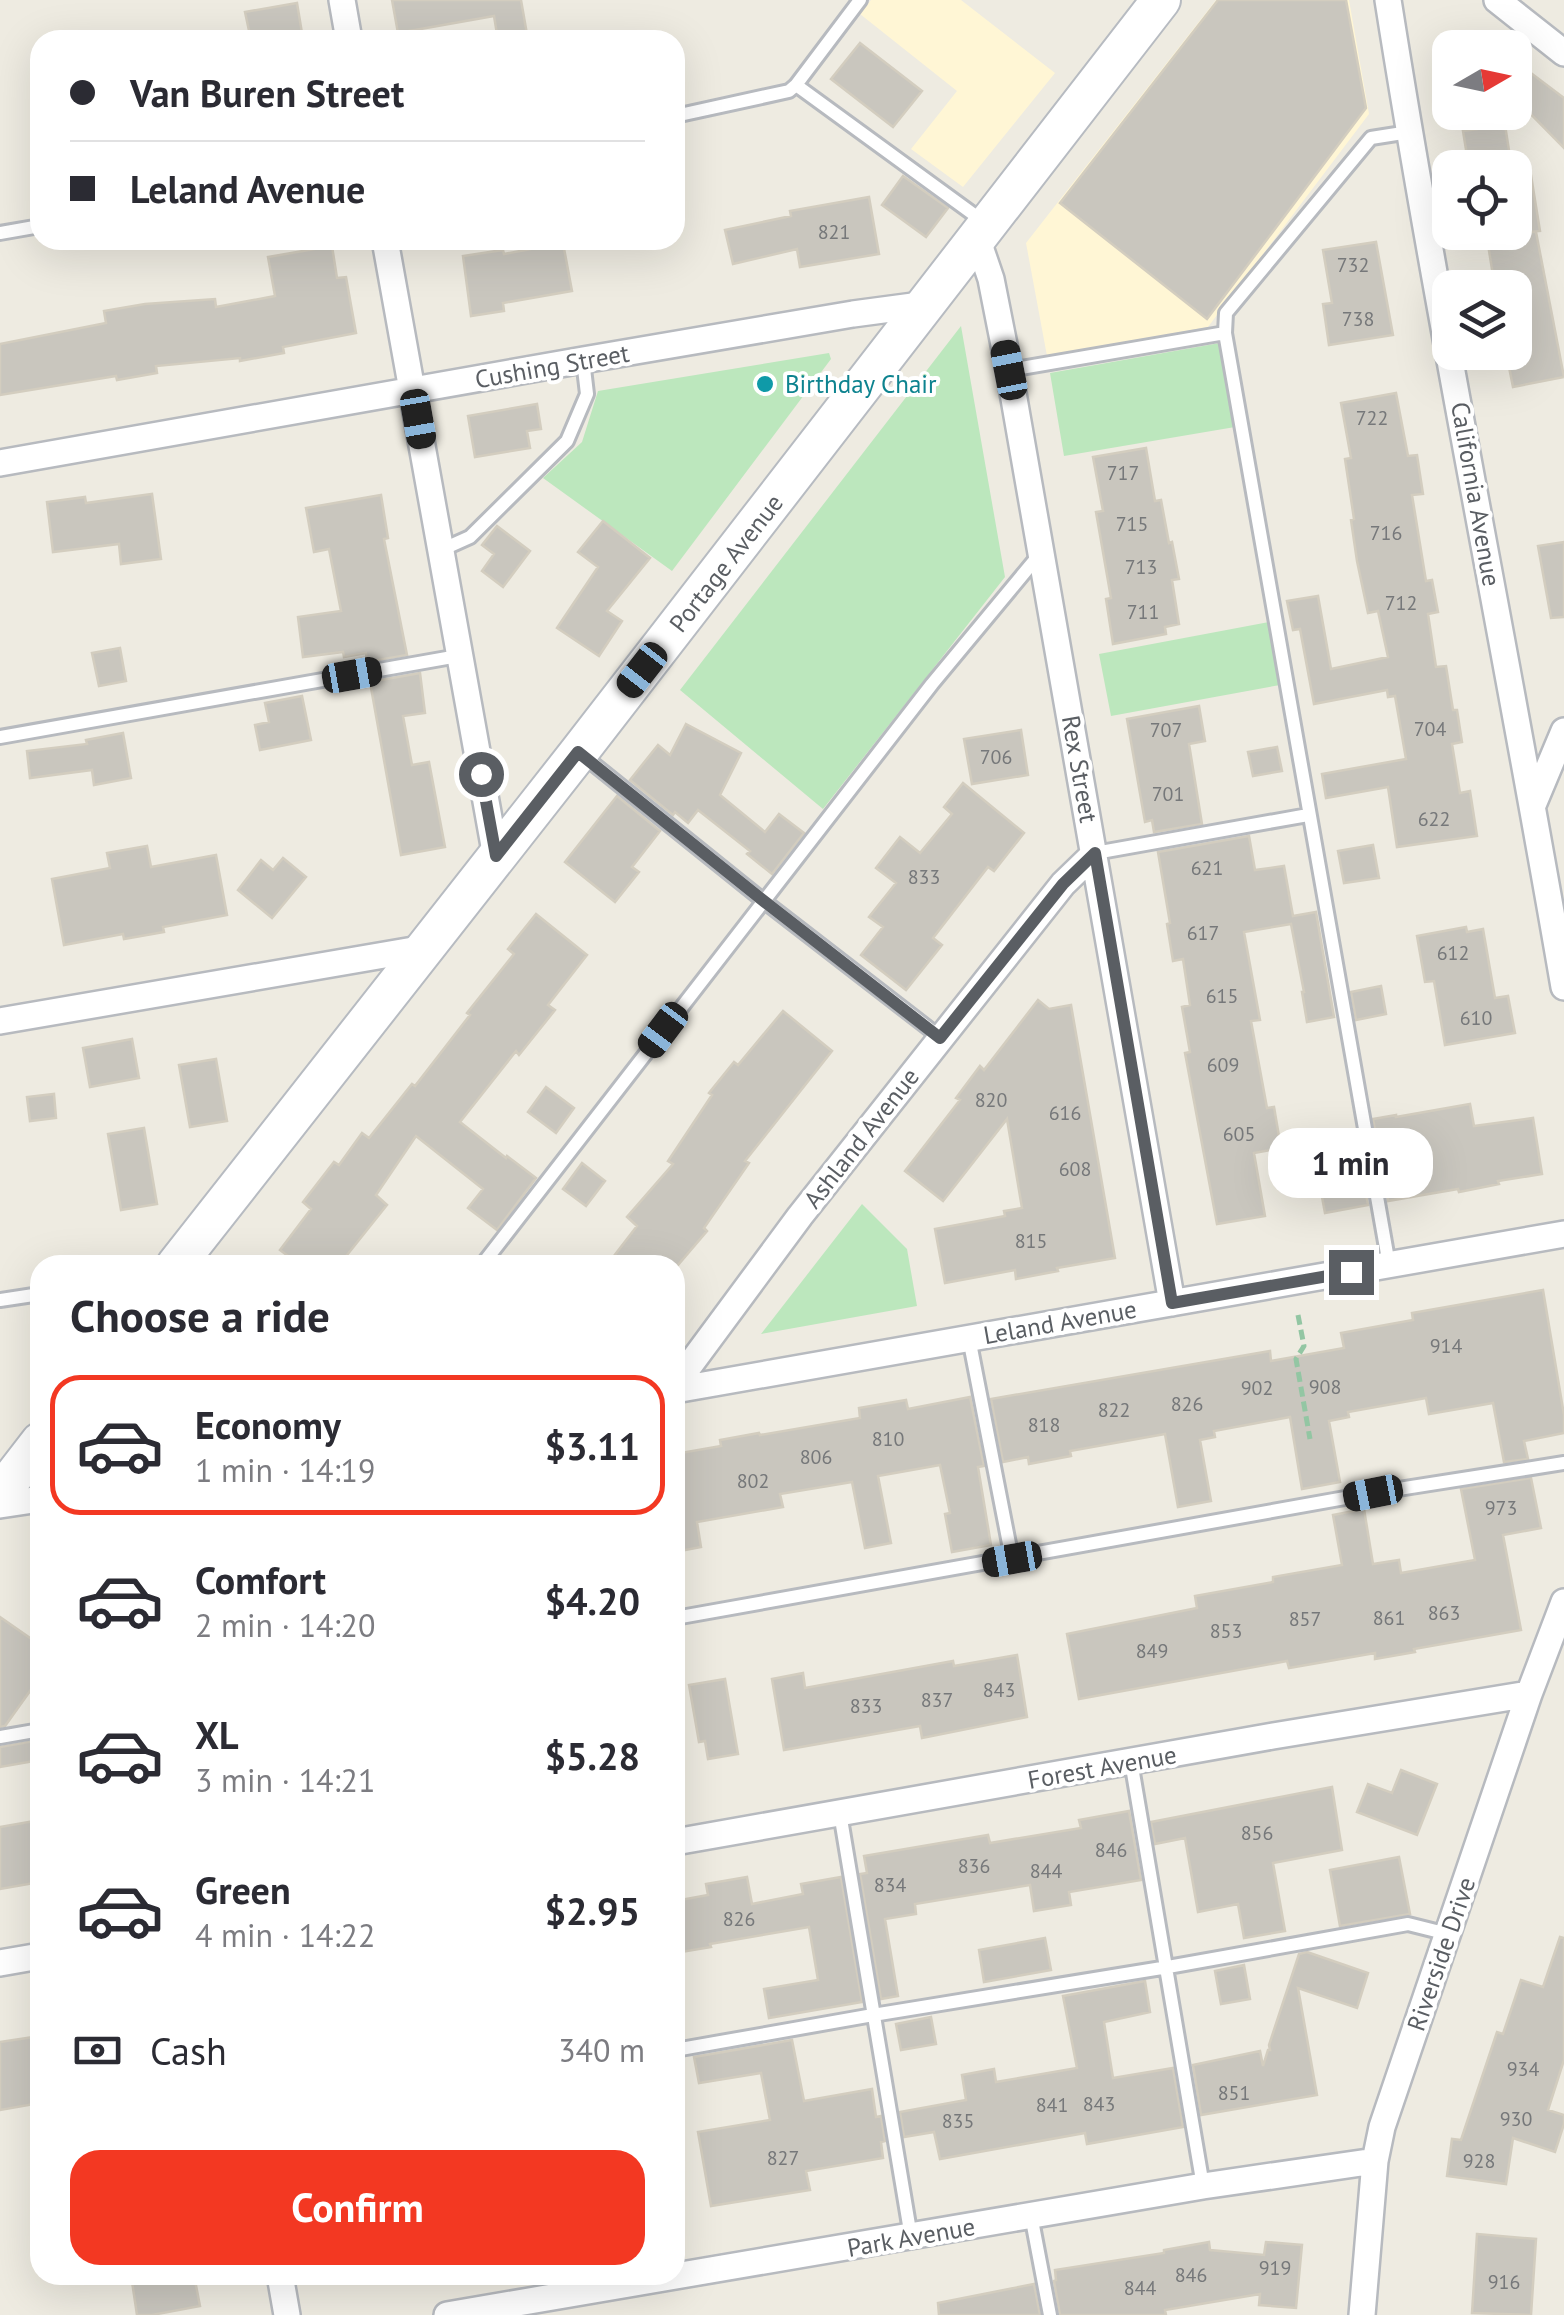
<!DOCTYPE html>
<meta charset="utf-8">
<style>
:root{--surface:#fff;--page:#f7f7f7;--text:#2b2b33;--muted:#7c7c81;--line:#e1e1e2;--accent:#f33822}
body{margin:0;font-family:"PT Sans",sans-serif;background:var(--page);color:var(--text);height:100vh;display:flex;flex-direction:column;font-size:38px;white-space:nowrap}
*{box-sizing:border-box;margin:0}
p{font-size:32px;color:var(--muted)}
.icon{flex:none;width:55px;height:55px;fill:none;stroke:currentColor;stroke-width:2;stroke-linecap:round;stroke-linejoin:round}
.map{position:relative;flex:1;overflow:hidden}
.drawer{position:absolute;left:30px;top:1255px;width:655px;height:1030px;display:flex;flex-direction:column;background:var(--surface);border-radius:30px;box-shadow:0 10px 40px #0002}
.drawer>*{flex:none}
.top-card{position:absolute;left:30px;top:30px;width:655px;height:220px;border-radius:30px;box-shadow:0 10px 40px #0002;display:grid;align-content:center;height:220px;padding:0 40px;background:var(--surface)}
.needle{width:65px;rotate:81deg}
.tools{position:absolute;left:1432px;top:30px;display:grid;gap:20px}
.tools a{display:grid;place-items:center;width:100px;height:100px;border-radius:20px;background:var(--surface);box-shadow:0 10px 40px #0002;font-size:50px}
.end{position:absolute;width:45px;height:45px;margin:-22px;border:12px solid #5a5e63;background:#fff;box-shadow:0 0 0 5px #fff}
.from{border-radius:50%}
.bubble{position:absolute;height:70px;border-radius:30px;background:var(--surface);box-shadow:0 10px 40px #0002;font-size:32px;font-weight:600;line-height:70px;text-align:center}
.car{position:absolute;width:30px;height:60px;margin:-30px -15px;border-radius:12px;box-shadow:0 0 8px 2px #0007;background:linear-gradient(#222 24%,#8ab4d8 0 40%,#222 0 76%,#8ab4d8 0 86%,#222 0)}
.top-card b{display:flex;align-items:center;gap:35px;height:95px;font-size:38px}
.top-card b+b{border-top:2px solid var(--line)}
.top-card i{width:25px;height:25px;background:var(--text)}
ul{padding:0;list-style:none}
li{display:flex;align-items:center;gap:30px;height:140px;margin:0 20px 15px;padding:0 20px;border:5px solid transparent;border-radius:30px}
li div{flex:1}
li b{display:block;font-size:38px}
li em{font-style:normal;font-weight:600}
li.current{border-color:var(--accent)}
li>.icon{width:90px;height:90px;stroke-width:1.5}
h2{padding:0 40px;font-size:45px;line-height:120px}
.pay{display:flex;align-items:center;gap:25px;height:110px;padding:0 40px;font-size:38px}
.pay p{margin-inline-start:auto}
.primary-button{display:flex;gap:20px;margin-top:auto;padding:20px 40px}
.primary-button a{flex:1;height:115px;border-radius:30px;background:var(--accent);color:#fff;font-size:40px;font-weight:600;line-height:115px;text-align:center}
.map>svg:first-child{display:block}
</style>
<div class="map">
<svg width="1564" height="2315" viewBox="0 0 1564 2315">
<rect width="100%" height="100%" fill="#eeebe1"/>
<path fill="#fff6d5" d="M871 0H961L1055 73 963 187 911 149 957 91 860 14Z
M1216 0H1349L1369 114 1208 327 1047 356 1026 243Z"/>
<path fill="#bce7bd" d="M961 326 1005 577 823 809 680 690Z
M1220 343 1235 427 1064 456 1050 373Z
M829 353 831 359 672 571 543 478 582 442 598 391Z
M1269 622 1280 685 1111 716 1099 654Z
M862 1204 907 1249 917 1306 761 1334Z"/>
<path fill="#c9c6be" stroke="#d3cdbf" stroke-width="2.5" d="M392 0H521L528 40H498L494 16 398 33Z
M1218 0H1346L1366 108 1207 319 1060 203Z
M297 3 302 33 293 35 294 40H251L245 12Z
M860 43 922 91 893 127 831 79Z
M1515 61 1564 98V148L1515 98Z
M1505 125 1511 163 1469 168 1463 131Z
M1529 163 1540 231 1529 232H1536L1564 377 1513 387 1506 352H1515V288H1495L1486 232H1515V164Z
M903 176 948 208 926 237 882 205Z
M869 197 879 254 800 267 797 249 733 264 725 230 791 216 790 211Z
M1376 242 1393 335 1329 345 1323 304 1332 303 1323 250Z
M563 243 572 291 503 303 504 311 471 316 463 256 503 250 504 254Z
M332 246 337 278 346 277 356 333 283 347 284 353 240 361V358L156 366 157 373 117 380 116 376 0 395V344L106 323 104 311 145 304 215 299 216 307 275 296 268 257Z
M1396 393 1408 456 1417 455 1423 494 1412 495 1426 581 1432 580 1438 612 1428 614 1436 667 1446 666 1453 710H1457L1462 742 1452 744 1460 793 1470 791 1477 836 1397 847 1388 787 1326 798 1322 774 1406 759 1395 696 1388 697 1387 690 1314 704 1300 629 1293 630 1287 601 1318 596 1331 669 1388 657 1378 611 1368 613 1357 561 1351 520 1354 519 1345 459 1351 458 1341 403Z
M537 404 541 429 527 431 530 448 475 457 468 416Z
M1146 448 1155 501 1161 500 1169 543 1172 542 1179 579 1172 580 1179 624 1165 627 1166 634 1113 644 1106 599 1111 598 1096 512 1103 511 1093 457Z
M152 494 161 559 121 564 119 544 53 552 47 502 85 497 86 503Z
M381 495 388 538 384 539 407 655 367 662 366 653 344 657 343 652 303 657 298 617 341 611 329 549 314 552 306 508Z
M603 521 650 558 607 611 622 621 599 656 557 628 598 567 578 552Z
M497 526 530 551 503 587 482 571 494 554 482 545Z
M1564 542V617L1551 618 1538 546Z
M120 648 126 681 99 686 92 653Z
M420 673 425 713 403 716 412 765 429 762 445 847 401 855 370 682Z
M302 696 311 740 260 750 255 725 269 722 265 703Z
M1199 706 1205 741 1189 744 1202 824 1154 832 1152 820 1145 822 1127 719Z
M686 724 741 753 720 795 765 832 779 814 804 833 772 874 747 854 750 851 698 810 688 823 675 812 673 815 630 780 658 745 670 755Z
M1021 730 1028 775 972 784 964 739Z
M123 733 131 778 94 785 92 770 30 778 27 751 87 744 86 740Z
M1277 747 1282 771 1253 776 1248 752Z
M963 783 1024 833 994 871 988 867 933 938 942 945 906 990 861 955 883 927 869 917 896 883 876 868 900 837 920 853 952 814 944 807Z
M617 796 660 831 632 867 639 872 615 902 565 862Z
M1249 836 1255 870 1284 866 1293 916 1316 912 1334 1017 1307 1022 1302 992H1304L1291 924 1244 932 1260 1020 1251 1021 1267 1108 1274 1107 1281 1148 1254 1153 1265 1216 1217 1224 1185 1053 1190 1052 1182 1007 1190 1005 1183 959 1173 961 1167 924 1170 923 1158 852Z
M1373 845 1379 878 1344 883 1338 851Z
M147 846 151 867 216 855 227 915 163 927 164 932 124 939 123 934 64 945 52 879 110 868 107 853Z
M283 858 306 877 272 918 238 890 261 860 273 870Z
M536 914 587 955 548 1005 555 1010 519 1055 516 1051 460 1122 506 1158 507 1156 536 1178 497 1230 468 1208 483 1189 416 1136 376 1195 387 1205 339 1265H300L280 1250 311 1209 303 1202 334 1162 339 1165 362 1133 369 1138 412 1084 415 1086 470 1015 467 1013 514 954 508 949Z
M1466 927 1467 932 1483 929 1495 998 1508 996 1515 1033 1445 1045 1434 981 1425 982 1417 936Z
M1381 986 1386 1014 1356 1020 1351 992Z
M1038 1000 1049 1009 1071 1005 1115 1258 1057 1268 1058 1271 1016 1279 1015 1270 945 1283 935 1229 1005 1216 1004 1211 1022 1208 1007 1119 943 1201 905 1171 960 1100 956 1098 980 1066 984 1070Z
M783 1011 832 1051 745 1161 749 1163 704 1228 707 1231 678 1265H607L637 1226 627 1217 673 1164 668 1161 712 1095 709 1093 734 1062 738 1065Z
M132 1039 139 1078 90 1087 83 1048Z
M216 1059 227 1121 190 1127 179 1065Z
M546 1087 574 1108 556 1133 528 1112Z
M54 1094 56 1118 30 1121 27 1097Z
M1470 1104 1474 1126 1533 1118 1542 1174 1498 1181 1499 1184 1459 1192 1458 1189 1388 1201 1373 1119 1396 1115V1117Z
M144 1128 157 1204 121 1210 108 1134Z
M1360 1158 1368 1205 1325 1213 1316 1165Z
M582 1163 605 1181 586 1206 563 1189Z
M1543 1290 1564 1415V1433L1524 1441 1528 1459 1504 1462 1493 1403 1429 1414 1426 1398 1348 1412 1349 1417 1329 1421 1340 1482 1302 1489 1290 1417 1214 1431 1215 1437 1200 1440 1211 1501 1178 1507 1165 1434 1070 1451 1071 1456 1029 1464 1028 1457 1003 1462 991 1399 1270 1351 1271 1361 1344 1348 1341 1333 1413 1320 1412 1313Z
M970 1397 984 1466 978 1467 991 1545 952 1552 945 1514 950 1513 940 1465 878 1476 891 1543 865 1548 852 1482 780 1494 783 1507 697 1522 701 1547 675 1552V1454L721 1446 720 1440 759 1433 760 1435 860 1418 859 1408 906 1400 908 1409Z
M1531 1478 1541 1528 1503 1535 1521 1630 1414 1649 1415 1652 1375 1659V1653L1289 1668 1287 1661 1079 1699 1067 1634 1197 1608 1195 1596 1273 1582V1577L1342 1565 1333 1515 1364 1509 1373 1564 1399 1560 1401 1573 1475 1560 1461 1489Z
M0 1617 40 1645V1677L5 1726 0 1727Z
M1017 1655 1027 1717 922 1738 920 1726 784 1750 772 1679 803 1673 805 1688 953 1661 954 1666Z
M725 1679 738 1754 708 1759 705 1741 699 1742 689 1685Z
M40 1740V1760L0 1767V1747Z
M1401 1770 1437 1784 1417 1835 1357 1812 1368 1784 1392 1793Z
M1332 1787 1342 1850 1273 1863 1285 1931 1244 1938 1238 1904 1198 1912 1185 1838 1155 1844 1151 1822Z
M1129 1811 1141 1880 1069 1892 1071 1905 1034 1911 1030 1885 915 1904 916 1914 885 1919 898 1996 881 1999 860 1874 867 1873 864 1856 988 1835 990 1843 1081 1828 1079 1820Z
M40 1820V1882L0 1889V1827Z
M1399 1857 1410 1914 1340 1926 1330 1870Z
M747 1877 752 1904 803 1894 801 1884 841 1877 862 2002 769 2018 764 1989 818 1980 809 1927 710 1944 711 1947 675 1953V1901L708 1895 706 1884Z
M1560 1937 1564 1938V2060L1548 2110 1564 2115V2124L1555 2152 1513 2138 1506 2184 1447 2176 1452 2139 1461 2140 1497 2032 1503 2034 1521 1980 1543 1987Z
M1045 1938 1051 1970 984 1982 979 1950Z
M1307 1952 1368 1973 1357 2008 1298 1988 1317 2095 1201 2115 1193 2065 1260 2051 1263 2066 1268 2050H1270L1269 2045 1299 1954Z
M1244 1965 1250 1999 1221 2004 1215 1971Z
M1145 1981 1150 2012 1104 2022 1113 2078 1173 2068 1183 2127 1087 2144 1085 2133 940 2159 934 2132 904 2137 900 2112 966 2100 962 2075 994 2069 996 2082 1077 2068 1063 1996Z
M931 2017 936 2044 901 2050 896 2024Z
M40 2036V2103L0 2110V2042Z
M792 2040 804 2101 872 2089 876 2117 881 2116 885 2141 881 2142 883 2158 806 2171 810 2190 711 2206 698 2132 770 2120 761 2073 699 2083 694 2057Z
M1477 2234 1536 2239 1531 2315 1472 2313Z
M1209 2242 1210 2250 1264 2255 1266 2242 1302 2245 1296 2308 1259 2305 1260 2294 1165 2310 1166 2315H1060L1054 2281 1056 2280 1055 2270 1164 2253V2250Z
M131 2275H194L200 2306 152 2315H137Z
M1034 2284 1040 2315H939L938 2303Z"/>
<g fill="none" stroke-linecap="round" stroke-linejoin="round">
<defs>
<path id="lane" d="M796 85 984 222
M675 116 789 91 796 85 860 0
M0 233 40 226
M1009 370 1225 333
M441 550 470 537 567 441 587 394 583 360
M0 737 458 656
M581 754 765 902 941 1038
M1095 853 1308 815
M482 1265 932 684 1039 555
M1389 1265 1225 333 1226 313 1371 138 1409 132
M0 1300 40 1294
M969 1338 1012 1559
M675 1618 1373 1493 1564 1463
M0 1737 40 1730
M1131 1761 1203 2186
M840 1813 911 2237
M675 2050 873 2015 1168 1967 1408 1924 1448 1934
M1031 2215 1050 2315"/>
<path id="street" d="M342 0 349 40
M1388 0C1440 330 1508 658 1564 987
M1497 0 1564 53
M977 238 991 279 1009 370 1172 1303
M385 240 496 857
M0 463 583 360 853 314 928 304
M1533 805 1564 731
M0 1021 425 948
M675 1385 800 1216 941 1038 1063 884 1095 853
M675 1390 1564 1234
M0 1505 40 1499
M675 1842 1273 1736 1529 1694
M0 1963 40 1956
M280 2275 287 2315
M447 2315 1203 2186 1375 2161
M1362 2315 1375 2161 1382 2127 1529 1694 1564 1602"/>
<path id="secondary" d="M176 1265 579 752 1161 0
M0 1494 40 1442"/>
</defs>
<use href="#lane" stroke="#b7babf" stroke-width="18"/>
<use href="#street" stroke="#b7babf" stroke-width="30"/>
<use href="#secondary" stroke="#b7bbc1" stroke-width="42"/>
<path stroke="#93c6a3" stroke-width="5" stroke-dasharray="10 5" stroke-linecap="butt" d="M1298 1315 1304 1346 1296 1359 1310 1439"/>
<use href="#lane" stroke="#fff" stroke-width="12"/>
<use href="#street" stroke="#fff" stroke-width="25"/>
<use href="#secondary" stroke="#fff" stroke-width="38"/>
</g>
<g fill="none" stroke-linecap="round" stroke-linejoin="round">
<path stroke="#5a5e63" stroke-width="12" d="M481 774 496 856 578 752 765 902 940 1038 1063 884 1095 853 1172 1303 1351 1272"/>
</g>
<circle fill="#0f9aa8" stroke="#fff" stroke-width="4" cx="765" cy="384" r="10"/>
<g text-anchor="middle" stroke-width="8" stroke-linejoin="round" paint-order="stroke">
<g font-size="20" fill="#76787a">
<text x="834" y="239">821</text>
<text x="1353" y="272">732</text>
<text x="1358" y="326">738</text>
<text x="1372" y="425">722</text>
<text x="1123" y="480">717</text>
<text x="1132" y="531">715</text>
<text x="1386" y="540">716</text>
<text x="1141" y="574">713</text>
<text x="1401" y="610">712</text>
<text x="1143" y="619">711</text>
<text x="1430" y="736">704</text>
<text x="1166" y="737">707</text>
<text x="996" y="764">706</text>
<text x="1168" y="801">701</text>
<text x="1434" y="826">622</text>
<text x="1207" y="875">621</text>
<text x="924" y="884">833</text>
<text x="1203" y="940">617</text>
<text x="1453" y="960">612</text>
<text x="1222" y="1003">615</text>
<text x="1476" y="1025">610</text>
<text x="1223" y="1072">609</text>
<text x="991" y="1107">820</text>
<text x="1065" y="1120">616</text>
<text x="1239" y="1141">605</text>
<text x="1075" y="1176">608</text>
<text x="1031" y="1248">815</text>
<text x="1446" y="1353">914</text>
<text x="1325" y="1394">908</text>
<text x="1257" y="1395">902</text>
<text x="1187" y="1411">826</text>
<text x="1114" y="1417">822</text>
<text x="1044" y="1432">818</text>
<text x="888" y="1446">810</text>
<text x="816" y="1464">806</text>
<text x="753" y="1488">802</text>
<text x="1501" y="1515">973</text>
<text x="1444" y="1620">863</text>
<text x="1389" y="1625">861</text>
<text x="1305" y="1626">857</text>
<text x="1226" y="1638">853</text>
<text x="1152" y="1658">849</text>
<text x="999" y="1697">843</text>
<text x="937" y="1707">837</text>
<text x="866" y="1713">833</text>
<text x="1257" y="1840">856</text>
<text x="1111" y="1857">846</text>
<text x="974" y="1873">836</text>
<text x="1046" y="1878">844</text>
<text x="890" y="1892">834</text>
<text x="739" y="1926">826</text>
<text x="1523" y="2076">934</text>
<text x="1234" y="2100">851</text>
<text x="1099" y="2111">843</text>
<text x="1052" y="2112">841</text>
<text x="1516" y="2126">930</text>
<text x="958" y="2128">835</text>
<text x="783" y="2165">827</text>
<text x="1479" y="2168">928</text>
<text x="1275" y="2275">919</text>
<text x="1191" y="2282">846</text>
<text x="1504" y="2289">916</text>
<text x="1140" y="2295">844</text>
</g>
<g font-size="25" fill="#5a5e63" stroke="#fff">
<text transform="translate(552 366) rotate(-10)" y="9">Cushing Street</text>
<text transform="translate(1476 494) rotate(80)" y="9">California Avenue</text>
<text transform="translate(726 563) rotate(-52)" y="9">Portage Avenue</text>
<text transform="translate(1080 769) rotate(80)" y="9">Rex Street</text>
<text transform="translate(861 1138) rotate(-52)" y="9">Ashland Avenue</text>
<text transform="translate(1060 1322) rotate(-10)" y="9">Leland Avenue</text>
<text transform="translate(1102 1767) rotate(-10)" y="9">Forest Avenue</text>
<text transform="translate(1441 1954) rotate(-71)" y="9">Riverside Drive</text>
<text transform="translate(911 2237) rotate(-10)" y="9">Park Avenue</text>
</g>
<g font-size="25" fill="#0d838f" stroke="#fff" text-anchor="start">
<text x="785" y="393">Birthday Chair</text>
</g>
</g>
</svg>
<div class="tools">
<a><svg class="needle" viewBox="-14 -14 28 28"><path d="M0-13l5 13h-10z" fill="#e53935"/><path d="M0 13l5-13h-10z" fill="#7c7c81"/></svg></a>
<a><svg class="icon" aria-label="locate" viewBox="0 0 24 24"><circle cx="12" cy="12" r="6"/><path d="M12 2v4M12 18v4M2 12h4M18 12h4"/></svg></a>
<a><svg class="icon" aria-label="layers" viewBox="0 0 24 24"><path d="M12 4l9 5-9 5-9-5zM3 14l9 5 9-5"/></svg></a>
</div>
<i class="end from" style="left:481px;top:774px"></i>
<i class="end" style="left:1351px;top:1272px"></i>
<div class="bubble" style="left:1268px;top:1128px;width:165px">1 min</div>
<i class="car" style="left:1009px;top:370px;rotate:349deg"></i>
<i class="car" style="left:418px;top:419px;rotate:170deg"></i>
<i class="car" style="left:642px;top:670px;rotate:218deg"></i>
<i class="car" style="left:352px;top:675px;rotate:80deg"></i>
<i class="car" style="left:663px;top:1030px;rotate:217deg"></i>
<i class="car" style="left:1373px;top:1493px;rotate:259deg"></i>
<i class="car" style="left:1012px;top:1559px;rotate:260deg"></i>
<div class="top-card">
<b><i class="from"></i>Van Buren Street</b>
<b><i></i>Leland Avenue</b>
</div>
<section class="drawer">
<h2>Choose a ride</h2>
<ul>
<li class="current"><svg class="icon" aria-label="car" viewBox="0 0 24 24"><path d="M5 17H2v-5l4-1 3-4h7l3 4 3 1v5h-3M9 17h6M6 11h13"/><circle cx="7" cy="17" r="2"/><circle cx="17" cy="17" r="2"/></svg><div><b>Economy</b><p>1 min · 14:19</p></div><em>$3.11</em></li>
<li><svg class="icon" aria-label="car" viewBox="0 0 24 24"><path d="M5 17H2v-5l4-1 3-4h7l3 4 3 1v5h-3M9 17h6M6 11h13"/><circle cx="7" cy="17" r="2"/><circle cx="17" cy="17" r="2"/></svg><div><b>Comfort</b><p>2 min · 14:20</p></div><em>$4.20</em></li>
<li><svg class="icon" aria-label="car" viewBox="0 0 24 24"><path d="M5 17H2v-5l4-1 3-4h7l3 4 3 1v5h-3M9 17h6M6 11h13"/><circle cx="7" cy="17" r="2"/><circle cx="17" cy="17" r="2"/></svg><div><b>XL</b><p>3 min · 14:21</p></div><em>$5.28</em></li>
<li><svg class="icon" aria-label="car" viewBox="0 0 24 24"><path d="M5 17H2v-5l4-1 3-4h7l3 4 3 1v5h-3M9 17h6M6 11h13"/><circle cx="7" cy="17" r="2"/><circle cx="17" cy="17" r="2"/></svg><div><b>Green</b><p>4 min · 14:22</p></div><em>$2.95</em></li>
</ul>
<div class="pay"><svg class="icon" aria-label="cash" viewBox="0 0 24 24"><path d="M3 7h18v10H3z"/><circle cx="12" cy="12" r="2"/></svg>Cash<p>340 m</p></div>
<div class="primary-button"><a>Confirm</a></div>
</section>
</div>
